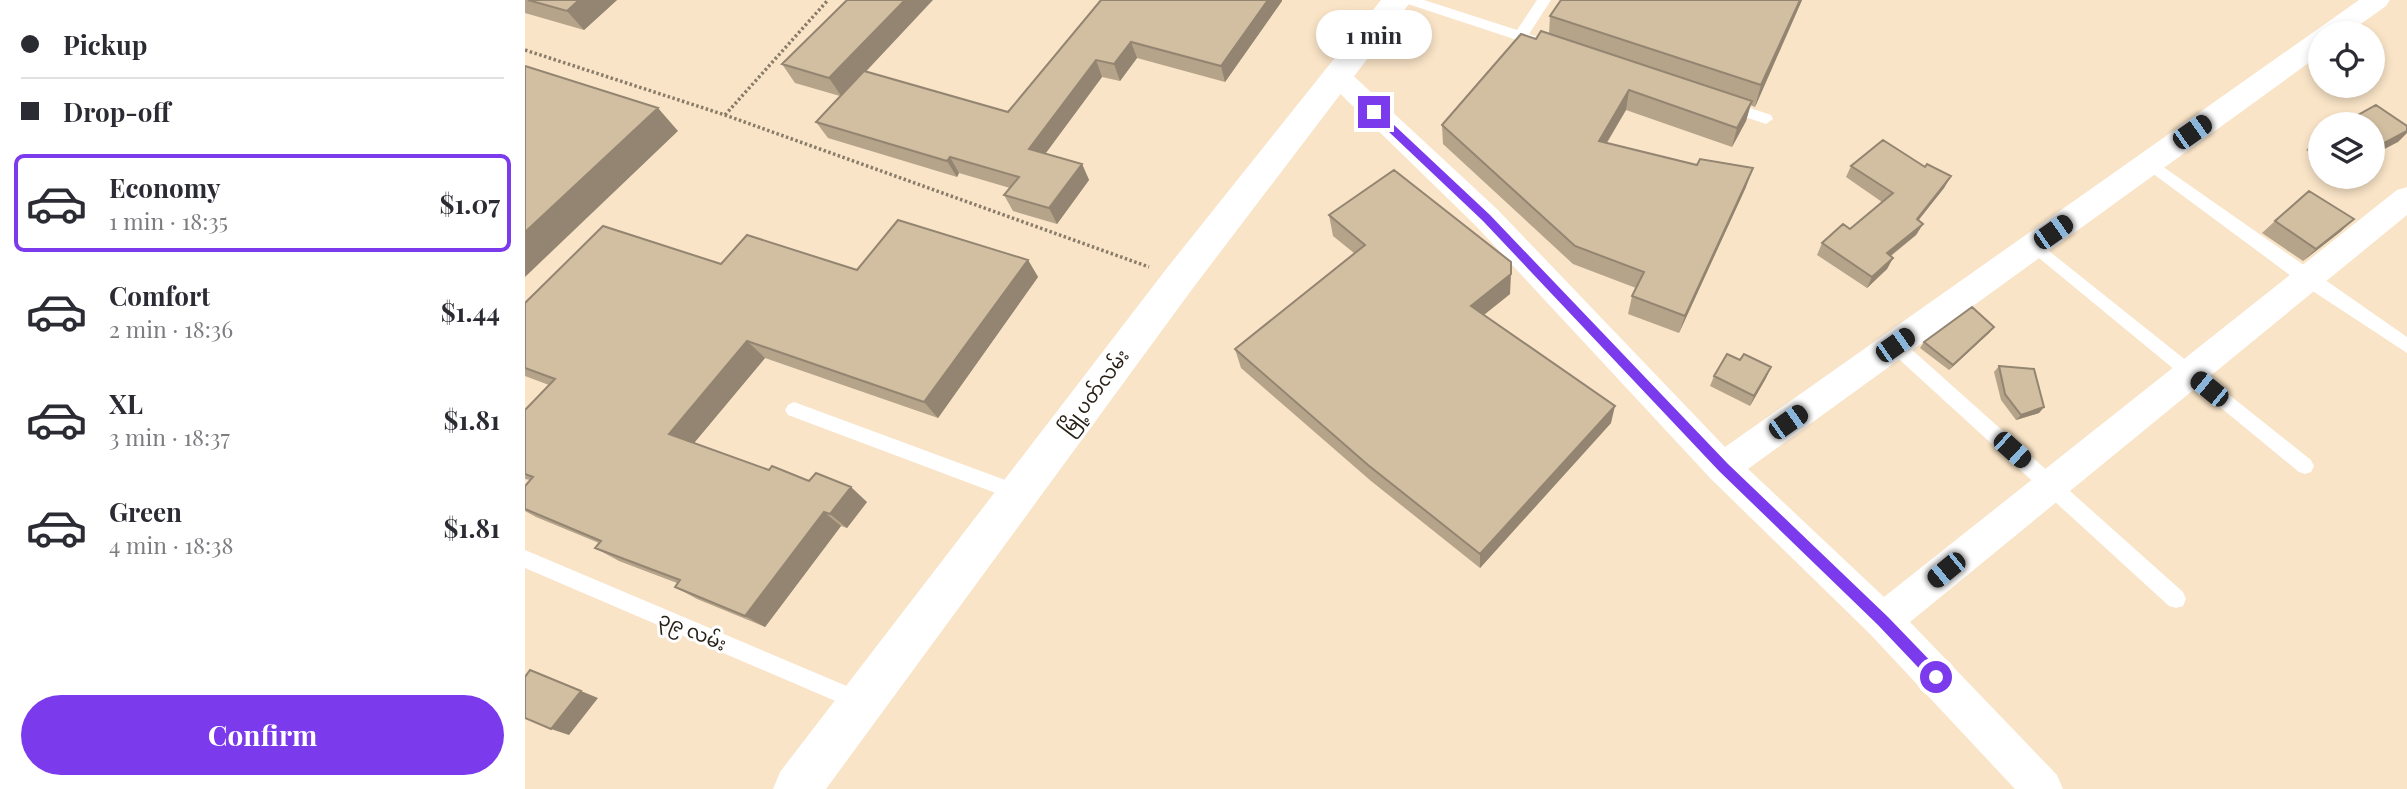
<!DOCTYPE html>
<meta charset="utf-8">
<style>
:root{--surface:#fff;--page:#f7f7f7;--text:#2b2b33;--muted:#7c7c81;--line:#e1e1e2;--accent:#7c3aed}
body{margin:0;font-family:"Playfair Display","Noto Sans Myanmar",serif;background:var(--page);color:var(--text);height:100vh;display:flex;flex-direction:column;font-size:26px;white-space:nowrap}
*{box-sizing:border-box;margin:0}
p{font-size:23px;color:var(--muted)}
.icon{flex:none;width:38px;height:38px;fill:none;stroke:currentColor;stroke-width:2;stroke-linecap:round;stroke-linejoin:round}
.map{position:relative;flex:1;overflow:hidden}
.sheet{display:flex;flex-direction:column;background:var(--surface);width:525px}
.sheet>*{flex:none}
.banner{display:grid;align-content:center;height:154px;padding:0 21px;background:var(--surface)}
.buttons{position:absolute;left:1783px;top:21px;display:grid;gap:14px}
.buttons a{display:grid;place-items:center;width:77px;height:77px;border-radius:50%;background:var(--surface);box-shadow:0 4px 10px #0003;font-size:35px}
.end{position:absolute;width:32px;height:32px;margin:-16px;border:9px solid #7c3aed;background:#fff;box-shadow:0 0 0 4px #fff}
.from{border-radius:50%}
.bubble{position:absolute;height:49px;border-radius:24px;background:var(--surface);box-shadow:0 4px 10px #0003;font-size:23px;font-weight:700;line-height:49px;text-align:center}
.car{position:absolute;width:21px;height:42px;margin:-21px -10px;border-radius:9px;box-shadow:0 0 5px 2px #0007;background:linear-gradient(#222 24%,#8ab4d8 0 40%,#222 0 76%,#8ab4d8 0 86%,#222 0)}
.banner b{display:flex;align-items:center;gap:24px;height:66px;font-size:26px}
.banner b+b{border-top:2px solid var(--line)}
.banner i{width:18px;height:18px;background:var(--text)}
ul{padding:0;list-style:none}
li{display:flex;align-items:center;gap:21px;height:98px;margin:0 14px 10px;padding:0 7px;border:4px solid transparent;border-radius:10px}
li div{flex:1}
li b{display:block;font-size:26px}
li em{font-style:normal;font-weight:700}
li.active{border-color:var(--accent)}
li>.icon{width:63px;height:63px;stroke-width:1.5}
.cta{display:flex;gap:14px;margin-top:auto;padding:14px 21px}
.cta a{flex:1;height:80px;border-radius:42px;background:var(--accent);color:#fff;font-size:28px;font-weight:700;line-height:80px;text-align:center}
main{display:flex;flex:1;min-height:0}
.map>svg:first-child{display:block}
</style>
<main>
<section class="sheet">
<div class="banner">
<b><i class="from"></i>Pickup</b>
<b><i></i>Drop-off</b>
</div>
<ul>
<li class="active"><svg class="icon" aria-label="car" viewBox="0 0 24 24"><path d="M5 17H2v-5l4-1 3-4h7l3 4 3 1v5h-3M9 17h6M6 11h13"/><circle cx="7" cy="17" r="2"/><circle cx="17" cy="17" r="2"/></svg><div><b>Economy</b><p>1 min · 18:35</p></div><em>$1.07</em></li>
<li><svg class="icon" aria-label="car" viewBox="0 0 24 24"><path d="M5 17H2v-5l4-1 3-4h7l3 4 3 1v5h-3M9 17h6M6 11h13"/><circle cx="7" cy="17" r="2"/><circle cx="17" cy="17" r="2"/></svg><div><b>Comfort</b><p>2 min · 18:36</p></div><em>$1.44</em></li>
<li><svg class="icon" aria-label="car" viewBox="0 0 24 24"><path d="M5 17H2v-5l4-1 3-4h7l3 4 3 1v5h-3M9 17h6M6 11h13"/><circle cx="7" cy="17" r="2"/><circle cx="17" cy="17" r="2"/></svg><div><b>XL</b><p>3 min · 18:37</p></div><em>$1.81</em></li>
<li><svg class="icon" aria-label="car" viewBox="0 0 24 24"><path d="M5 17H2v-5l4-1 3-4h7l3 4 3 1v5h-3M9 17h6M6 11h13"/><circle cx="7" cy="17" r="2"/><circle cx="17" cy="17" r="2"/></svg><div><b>Green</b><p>4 min · 18:38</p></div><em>$1.81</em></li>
</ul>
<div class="cta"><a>Confirm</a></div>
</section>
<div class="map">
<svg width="1882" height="789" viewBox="0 0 1882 789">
<rect width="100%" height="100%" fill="#f9e4c7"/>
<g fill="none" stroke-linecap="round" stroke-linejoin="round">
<path stroke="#8a7c69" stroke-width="3.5" stroke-dasharray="2.5 2.5" stroke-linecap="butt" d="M0 50 200 115 624 267
M200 115 303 0"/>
<path fill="#fff" fill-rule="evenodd" d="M878 0H899L992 30 1012 0H1026L1004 34 1020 40 1022 43 1015 48 1010 46 880 3Z
M1201 100 1246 115 1248 119 1241 124 1196 109 1194 105Z
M1624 157 1882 337V353L1777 284 1619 167 1616 163Z
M1509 239 1786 460 1789 466 1786 472 1780 474 1774 472 1503 249 1501 245 1503 241Z
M1370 338 1376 340 1658 592 1661 599 1658 606 1651 608 1644 606 1364 350 1361 345 1364 340Z
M269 402 499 487 501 493 499 499 492 501 263 415 260 410 263 405Z
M0 550 343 695 346 702 343 709 336 712 0 568Z"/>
<path fill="#fff" fill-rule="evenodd" d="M1834 0H1865L1861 6 1823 33H1796V54L1223 469 1359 597 1872 190 1882 187V215L1385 622 1532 775 1538 789H1490L1345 634 1186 479 951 226 797 76 801 69 811 66 821 69 973 210 1200 447Z"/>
<path fill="#fff" fill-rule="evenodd" d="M856 0H887L668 288 301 789H248L255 772 642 268Z"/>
</g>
<path fill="#b5a38a" d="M0 0H92L59 30 0 13Z
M576 0 757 1 700 82 612 58 595 81 577 77 520 154 557 164 564 180 532 224 488 211 479 195 485 188 434 173 432 177 303 138 291 122 315 96 270 83 257 64 340 72 483 112Z
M1277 0 1230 107 1225 105 1221 121 1207 147 1101 110 1082 143 1221 187 1154 333 1103 314 1107 296 1111 288 1048 264 918 144 917 125 1011 39 1024 34 1025 16Z
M1796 136V161L1781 150Z
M1326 166 1400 167 1426 176 1419 188 1393 220 1398 224 1391 235 1366 256 1368 258 1362 269 1342 288 1292 255 1297 243 1325 229 1357 202 1321 177Z
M804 215 985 294 959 315 1086 423 955 568 846 481 716 368 710 349 829 253 808 236Z
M1829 219 1815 232 1778 261 1737 233 1750 221Z
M503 260 513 277 413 418 240 358 169 443 244 470 284 481 342 502 322 528 316 526 240 627 172 599 150 587 152 583 94 561 70 548 74 543 11 517 0 511V486L5 480 0 479V410L24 385 0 376V303L196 264 332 270Z
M1469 327 1464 333 1424 370 1395 348 1399 342Z
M1474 366 1519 407 1514 413 1491 420 1476 400 1469 372Z
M1189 376 1241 378 1225 406 1185 386Z"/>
<path fill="#938571" d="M54 0H92L59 30 42 11Z
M380 0H408L317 97 304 78Z
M743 0H757V1L700 82 696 66Z
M1275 0H1277L1230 107 1236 85Z
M606 42 612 58 595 81 589 64Z
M571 60 577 77 512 165 504 149Z
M1104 90 1101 110 1071 160 1074 141Z
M1227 101 1221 121 1207 147 1212 128Z
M133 108 153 131 0 277V232Z
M1882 131V133L1873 142 1848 155V149Z
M425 157 434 173 432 177 422 161Z
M557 164 564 180 532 224 524 208Z
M1228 168 1221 187 1154 333 1160 316Z
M1426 176 1419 188 1385 231 1392 219Z
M1829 219 1815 232 1778 261 1791 249Z
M1398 224 1391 235 1355 264 1362 253Z
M1368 258 1362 269 1342 288 1347 277Z
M503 260 513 277 413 418 399 402Z
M986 274 985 294 946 325V306Z
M1469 327 1464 333 1424 370 1428 365Z
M222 341 240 358 164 449 144 434Z
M1246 367 1241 378 1225 406 1229 396Z
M1090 406 1086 423 955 568V554Z
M1519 407 1514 413 1491 420 1496 415Z
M326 487 342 502 322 528 305 514Z
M299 512 316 526 240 627 220 616Z
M5 670 73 698 44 735 26 729Z"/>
<path fill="#d2bea1" stroke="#938571" stroke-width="2" d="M3 0H54L42 11Z
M322 0H380L304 78 257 64Z
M576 0H743L696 66 606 42 589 64 571 60 504 149 557 164 524 208 479 195 494 177 425 157 422 161 291 122 339 71 483 112Z
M1036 0H1275L1236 85 1025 16Z
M1016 31 1227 101 1212 128 1104 90 1074 141 1172 165 1175 159 1228 168 1160 316 1107 296 1119 272 1050 246 917 125 996 34 1011 39Z
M0 66 133 108 0 232Z
M1851 105 1882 126V131L1848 149V124H1817Z
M1358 140 1400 167 1402 164 1426 176 1392 219 1398 224 1362 253 1368 258 1347 277 1297 243 1318 224 1325 229 1368 193 1326 166Z
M869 170 986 262V274L946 306 1090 406 955 554 843 465 710 349 840 245 804 215Z
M1784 191 1829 219 1791 249 1750 221Z
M373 220 503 260 399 402 222 341 144 434 244 470 247 466 284 481 291 473 326 487 305 514 299 512 220 616 150 587 155 580 70 548 76 541 0 509V486L8 477 0 474V410L30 379 0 368V303L78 226 196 264 222 235 332 270Z
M1447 307 1469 327 1428 365 1399 342Z
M1202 354 1215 360 1219 354 1246 367 1229 396 1189 376Z
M1474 366 1509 369 1519 407 1496 415 1480 394Z
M5 670 56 691 26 729 0 718V677Z"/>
<path fill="#7c3aed" d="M845 109H852L965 215 1203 464 1363 617 1416 672V682H1407L1353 625 1194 471 958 221 845 114Z"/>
<g text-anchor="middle" stroke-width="6" stroke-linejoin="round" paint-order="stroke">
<g font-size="19" fill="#282116" stroke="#fff">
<text transform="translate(569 392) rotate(-53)" y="7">မြို့ပတ်လမ်း</text>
<text transform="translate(168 631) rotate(23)" y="7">၃၉ လမ်း</text>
</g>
</g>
</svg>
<div class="buttons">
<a><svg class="icon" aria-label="locate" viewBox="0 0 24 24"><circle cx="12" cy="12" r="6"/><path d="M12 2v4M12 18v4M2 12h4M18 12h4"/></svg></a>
<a><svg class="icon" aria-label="layers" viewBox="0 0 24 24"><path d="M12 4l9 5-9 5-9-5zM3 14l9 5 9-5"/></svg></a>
</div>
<i class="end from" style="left:1411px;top:677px"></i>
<i class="end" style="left:849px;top:112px"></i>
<div class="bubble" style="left:791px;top:10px;width:116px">1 min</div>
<i class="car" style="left:1667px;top:132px;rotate:55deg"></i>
<i class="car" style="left:1528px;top:232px;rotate:55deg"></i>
<i class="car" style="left:1370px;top:345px;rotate:55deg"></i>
<i class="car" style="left:1684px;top:389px;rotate:309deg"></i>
<i class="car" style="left:1263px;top:422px;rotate:55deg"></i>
<i class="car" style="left:1487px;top:450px;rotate:132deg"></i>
<i class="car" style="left:1421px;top:570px;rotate:231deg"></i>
</div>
</main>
